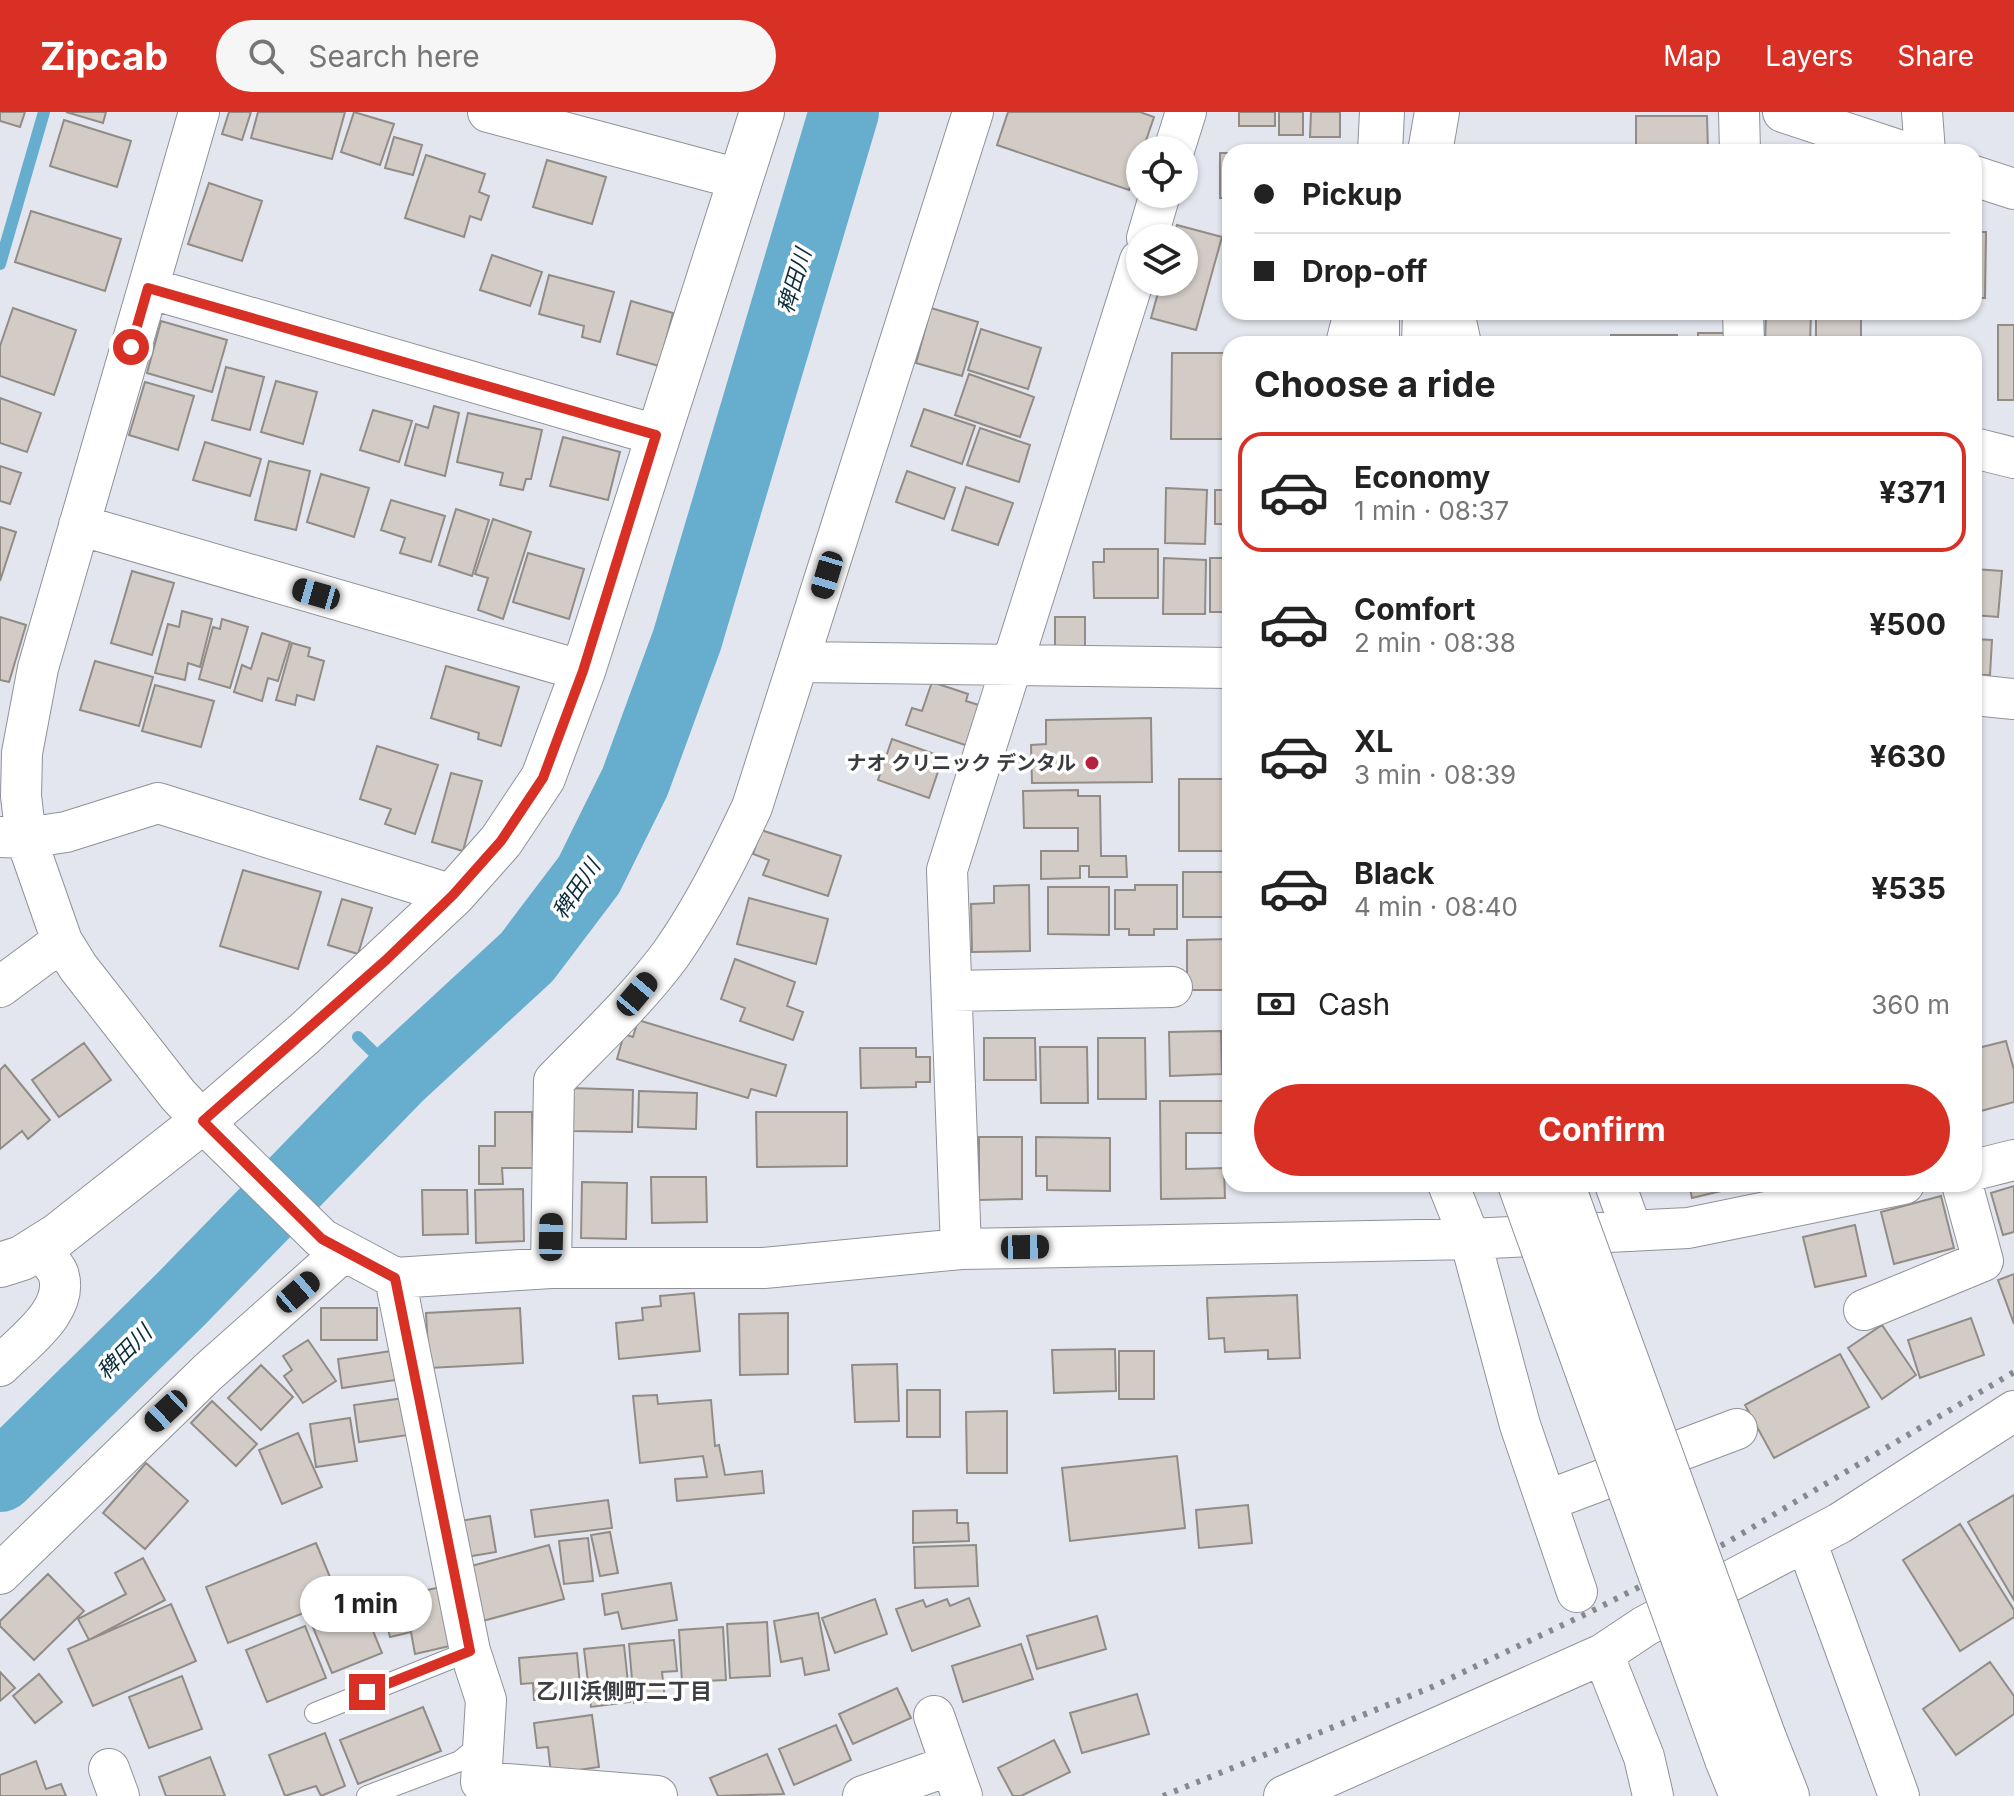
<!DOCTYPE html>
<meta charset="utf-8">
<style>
:root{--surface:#fff;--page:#f6f6f6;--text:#222;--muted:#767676;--line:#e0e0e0;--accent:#d93025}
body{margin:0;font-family:Inter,"Noto Sans JP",sans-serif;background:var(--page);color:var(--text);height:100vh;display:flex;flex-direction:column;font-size:30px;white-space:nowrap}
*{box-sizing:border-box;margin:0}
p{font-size:26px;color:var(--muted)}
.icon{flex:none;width:44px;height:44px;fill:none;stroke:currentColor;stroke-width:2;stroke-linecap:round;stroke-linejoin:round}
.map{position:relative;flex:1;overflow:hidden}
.drawer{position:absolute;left:1222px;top:224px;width:760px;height:856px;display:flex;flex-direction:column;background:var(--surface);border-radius:24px;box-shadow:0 2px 6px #0004}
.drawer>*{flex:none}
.top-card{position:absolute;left:1222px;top:32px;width:760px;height:176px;border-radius:24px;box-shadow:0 2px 6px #0004;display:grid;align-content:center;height:176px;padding:0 32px;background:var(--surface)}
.controls{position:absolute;left:1126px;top:24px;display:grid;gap:16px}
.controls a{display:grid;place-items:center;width:72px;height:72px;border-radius:50%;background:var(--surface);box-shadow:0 2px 6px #0004;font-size:40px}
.end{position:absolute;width:36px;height:36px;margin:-18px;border:10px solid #d93025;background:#fff;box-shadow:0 0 0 4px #fff}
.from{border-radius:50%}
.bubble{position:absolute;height:56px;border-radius:28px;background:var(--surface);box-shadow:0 2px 6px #0004;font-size:26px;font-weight:700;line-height:56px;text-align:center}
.car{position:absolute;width:24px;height:48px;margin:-24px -12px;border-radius:10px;box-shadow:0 0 6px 2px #0007;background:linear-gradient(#222 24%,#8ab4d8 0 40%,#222 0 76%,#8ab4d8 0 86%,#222 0)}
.top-card b{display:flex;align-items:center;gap:28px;height:76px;font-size:30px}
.top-card b+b{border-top:2px solid var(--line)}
.top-card i{width:20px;height:20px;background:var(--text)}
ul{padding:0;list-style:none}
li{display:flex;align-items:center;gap:24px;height:120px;margin:0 16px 12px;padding:0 16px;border:4px solid transparent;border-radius:24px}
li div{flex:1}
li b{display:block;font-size:30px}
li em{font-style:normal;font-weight:700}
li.on{border-color:var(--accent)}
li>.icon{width:72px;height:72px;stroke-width:1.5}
h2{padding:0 32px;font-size:36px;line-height:96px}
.pay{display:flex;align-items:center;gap:20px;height:88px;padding:0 32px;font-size:30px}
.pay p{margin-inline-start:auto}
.button{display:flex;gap:16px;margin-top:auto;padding:16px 32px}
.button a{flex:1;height:92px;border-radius:48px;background:var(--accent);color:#fff;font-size:32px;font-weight:700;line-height:92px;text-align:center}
header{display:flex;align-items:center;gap:48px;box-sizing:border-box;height:112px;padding:0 40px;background:var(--accent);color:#fff}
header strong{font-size:38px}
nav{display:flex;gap:44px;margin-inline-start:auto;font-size:28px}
.search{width:560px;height:72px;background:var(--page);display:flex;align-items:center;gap:20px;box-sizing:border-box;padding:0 28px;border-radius:44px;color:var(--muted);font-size:30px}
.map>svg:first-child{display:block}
</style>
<header>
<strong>Zipcab</strong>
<div class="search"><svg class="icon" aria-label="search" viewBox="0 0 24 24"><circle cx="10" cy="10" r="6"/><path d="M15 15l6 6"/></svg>Search here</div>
<nav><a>Map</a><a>Layers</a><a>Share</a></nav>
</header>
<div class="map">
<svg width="2014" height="1684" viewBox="0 0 2014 1684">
<rect width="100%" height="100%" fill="#e3e6ee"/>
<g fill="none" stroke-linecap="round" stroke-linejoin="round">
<path stroke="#66adce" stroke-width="12" d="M0 152 44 0
M358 925 398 964"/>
<path stroke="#66adce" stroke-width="70" d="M0 1365 180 1188 398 964 527 845 589 763 635 670 687 528 844 0"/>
</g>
<path fill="#d2cbc6" stroke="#928c87" stroke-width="2" d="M0 0H25L20 15 0 9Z
M66 0H106L103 11Z
M229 0H251L242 28 222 22Z
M258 0H345L332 47 251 26Z
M354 0 394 12 380 53 341 40Z
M1008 0H1140L1154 5 1129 78 997 33Z
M1239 0H1275V14H1239Z
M1279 0H1303V23H1279Z
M1311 0H1340V25H1310Z
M1636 4H1707L1708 40H1636Z
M64 8 131 29 117 75 50 54Z
M394 25 422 33 413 63 385 56Z
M1220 41H1230V86H1220Z
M426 43 485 62 479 80 489 84 481 108 470 104 464 125 405 106Z
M547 48 606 65 592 112 533 95Z
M209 71 262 89 242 149 188 132Z
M31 99 121 127 105 179 15 150Z
M1177 113 1222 125 1196 218 1151 206 1161 170H1184V126H1173Z
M1227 115H1230V177H1226Z
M1974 120H1986L1985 186H1974Z
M492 143 542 160 530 194 480 178Z
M549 163 614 180 600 230 582 225 584 214 539 202Z
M631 189 673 201 659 254 617 242Z
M13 196 76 218 54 283 0 264V234Z
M931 196 978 210 962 264 916 251Z
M1604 200H1688V204H1604Z
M1766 200H1811L1810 232H1765Z
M1816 200H1861V232H1816Z
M161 209 227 228 212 280 147 261Z
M1998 213H2014V288H1998Z
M981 217 1041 236 1028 277 968 258Z
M1698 221H1726V232H1698Z
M1611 223H1677V232H1611Z
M1172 241H1230V327H1171Z
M226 255 264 265 250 318 212 308Z
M969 262 1034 285 1020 325 955 303Z
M276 269 317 280 303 332 261 320Z
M145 270 194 284 178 338 129 323Z
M0 286 41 301 27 340 0 331Z
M434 294 459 301 445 364 405 353 416 312 428 316Z
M924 297 975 314 962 352 911 334Z
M373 298 412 309 399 350 360 338Z
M468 301 542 318 531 367H526L523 378 500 373 503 361 457 350Z
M980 316 1030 333 1019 370 967 353Z
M563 325 620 340 608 388 550 374Z
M205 330 261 347 250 384 193 368Z
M269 349 310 359 296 418 255 408Z
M0 354 21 361 10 392 0 389Z
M907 359 955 376 944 407 896 390Z
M321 362 369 376 354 425 307 410Z
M966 375 1013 391 998 433 952 418Z
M1166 376 1207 378 1205 432 1165 431Z
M1215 378H1230V412H1215Z
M391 388 445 404 431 450 400 441 405 426 381 418Z
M456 397 489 408 472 464 439 453Z
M493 407 531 420 503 507 478 498 488 466 475 462Z
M0 415 16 420 0 469Z
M1104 437H1158V486H1094L1093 450H1104Z
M528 441 584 457 569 507 513 490Z
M1164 446 1206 448 1205 502H1163Z
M1210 446H1230V500H1210Z
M1974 457 2002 459 1998 505 1974 503Z
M132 459 174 471 152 543 111 531Z
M182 499 212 507 200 555 188 551 185 568 155 561 168 512 179 515Z
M0 505 26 513 9 570 0 568Z
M1055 505H1085V534H1055Z
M222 507 248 515 230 576 199 567 213 515 220 517Z
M262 521 290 530 278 569 268 566 262 589 234 580 242 553 251 557Z
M1974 527 1992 528 1990 563H1974Z
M292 531 310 536 308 544 324 549 314 588 297 583 295 593 276 588Z
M95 549 153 565 139 614 80 598Z
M446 554 519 575 501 634 478 627 479 621 431 606Z
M932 570 968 582 966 589 982 594 968 634 906 613 912 596 922 599Z
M155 573 214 589 201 635 142 619Z
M1151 606 1152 670 1032 671 1031 633 1046 632V608Z
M892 627 943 645 929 686 878 668Z
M377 634 438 653 415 722 385 712 391 697 360 687Z
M451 661 482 669 463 739 432 730Z
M1179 667H1230V739H1179Z
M1078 678V684H1100L1101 744H1126L1127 765H1089V754H1080V766L1041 767V739H1078V716H1024L1023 679Z
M761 718 841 744 828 784 763 763 769 748 753 742Z
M243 758 321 780 298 857 220 834Z
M1183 760H1230V805H1183Z
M1029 773 1030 839 972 840 971 792 994 791V774Z
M1135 773H1177V817H1154V823H1129V817H1115V778H1135Z
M1048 775H1109V823L1048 822Z
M749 786 828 807 816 852 737 832Z
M342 787 372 796 358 842 328 833Z
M1230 827V878H1187V828Z
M735 847 795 870 787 894 803 900 793 928 740 909 745 896 721 887Z
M638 908 786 953 776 984 751 977 748 986 617 947 624 922 633 925Z
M1221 919 1222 962 1170 964 1169 920Z
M984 926H1035L1036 968H984Z
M1098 926H1145L1146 987H1098Z
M2006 929 2014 958V990L1974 1001V937Z
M84 931 111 968 59 1005 32 968Z
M1040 935H1087L1088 991H1041Z
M860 936H916V945H930V970H916V975L861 976Z
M5 953 50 1008 28 1027 22 1019 0 1037V958Z
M571 976 633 978 632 1020 570 1019Z
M639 979 697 981 696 1017 638 1015Z
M1160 989H1224V1021H1186V1057L1224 1056 1225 1086 1161 1087Z
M495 1000H532L533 1056H502L503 1072H479V1034H495Z
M756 1000H847V1054L757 1055Z
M979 1025H1022V1087L979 1088Z
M1036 1025 1110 1026V1079L1047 1078V1064H1036Z
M651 1065H706L707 1110 652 1111Z
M582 1070 627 1071 626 1127 581 1126Z
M1689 1072H1750L1692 1086Z
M2014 1074V1120L2003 1123 1991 1081Z
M523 1077 524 1129 476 1131 475 1078Z
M422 1078H467L468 1122 423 1123Z
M1941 1084 1954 1136 1894 1152 1881 1100Z
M1855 1113 1866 1164 1815 1175 1803 1125Z
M2014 1162V1212L1998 1168Z
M694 1181 700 1239 619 1247 616 1211 643 1208 642 1196 661 1194 660 1184Z
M1297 1183 1300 1246 1268 1247V1238L1225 1240 1224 1226 1209 1227 1207 1186Z
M321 1196H377V1228H321Z
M520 1196 523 1251 429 1256 426 1201Z
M788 1201V1262L740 1263 739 1202Z
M1971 1206 1984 1243 1920 1266 1908 1228Z
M1882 1213 1916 1263 1882 1287 1848 1236Z
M308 1228 336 1269 303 1291 284 1264 292 1258 283 1244Z
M1115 1237 1116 1279 1054 1281 1052 1238Z
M398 1238 402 1267 342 1276 338 1247Z
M1119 1239H1154V1287H1119Z
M1840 1242 1869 1295 1774 1346 1745 1293Z
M897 1252 899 1309 855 1310 852 1253Z
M261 1253 293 1285 261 1318 228 1286Z
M907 1278H940V1325H907Z
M657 1283 658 1292 711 1288 715 1334 719 1333 725 1363 762 1359 764 1381 677 1389 675 1367 707 1365 703 1344 640 1351 633 1284Z
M411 1285 415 1322 359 1330 354 1293Z
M212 1289 257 1332 236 1354 191 1311Z
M1007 1299V1361H967L966 1300Z
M350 1306 357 1349 316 1355 310 1312Z
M298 1321 322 1375 282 1392 259 1338Z
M1177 1344 1185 1416 1070 1429 1062 1356Z
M146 1351 188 1389 145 1437 103 1401Z
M2014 1383V1488L1968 1410Z
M608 1388 612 1416 535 1425 531 1398Z
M1248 1393 1252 1431 1199 1436 1196 1398Z
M957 1398V1411H968L969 1429 913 1431V1399Z
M490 1404 496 1440 460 1446 454 1410Z
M1960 1412 2014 1498V1505L1960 1539 1903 1448Z
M610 1420 618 1461 600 1464 591 1423Z
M588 1426 593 1469 564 1472 559 1429Z
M316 1431 339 1487 228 1531 206 1475Z
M549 1433 564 1487 479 1510 464 1456Z
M976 1433 978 1474 915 1476 914 1435Z
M143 1446 165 1488 89 1528 78 1507 126 1482 115 1461Z
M48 1462 84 1499 34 1548 0 1514V1509Z
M671 1471 677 1508 622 1517 618 1500 605 1503 602 1482Z
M441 1475 454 1533 415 1542 411 1520 390 1525 381 1488Z
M969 1486 980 1514 912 1539 896 1497 923 1488 926 1495 947 1487 950 1494Z
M875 1487 887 1522 835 1541 822 1506Z
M171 1492 196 1549 93 1594 68 1537Z
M362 1492 382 1541 332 1561 312 1513Z
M818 1501 829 1558 805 1563 802 1546 781 1550 774 1509Z
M1097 1504 1106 1537 1037 1557 1027 1524Z
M767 1510 770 1564 730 1566 727 1512Z
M305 1514 326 1566 267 1590 246 1538Z
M723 1515 726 1568 682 1570 679 1518Z
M674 1528 677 1559 662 1560 665 1588 634 1591 629 1532Z
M1021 1532 1033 1567 963 1590 952 1554Z
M624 1533 630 1590 591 1595 584 1537Z
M577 1541 581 1584 534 1588 533 1571 521 1572 519 1546Z
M1990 1550 2014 1584V1602L1956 1643 1923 1597Z
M0 1560 15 1576 0 1589Z
M39 1562 62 1590 35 1611 13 1584Z
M182 1564 202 1617 149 1636 129 1585Z
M897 1576 911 1606 853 1632 839 1602Z
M1137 1582 1149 1622 1082 1641 1070 1601Z
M423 1595 441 1639 358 1672 340 1628Z
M592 1603 599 1655 551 1662 548 1635 537 1636 534 1611Z
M836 1613 851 1648 794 1673 779 1637Z
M325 1621 345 1674 321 1684 316 1674 285 1684 269 1643Z
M1054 1628 1070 1660 1021 1684H1013L998 1656Z
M767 1642 784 1682 718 1684 710 1666Z
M210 1645 225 1684H166L159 1665Z
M36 1649 46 1677 61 1672 66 1684H0V1663Z"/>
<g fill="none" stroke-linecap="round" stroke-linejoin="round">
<defs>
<path id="lane" d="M315 1601 470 1539
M367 1684 460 1649 482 1631"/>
<path id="street" d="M199 0 38 556 22 641 21 684 26 726 62 829 78 855 178 983 217 1024 322 1127 395 1166 551 1156H764L961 1137 1470 1127 1688 1116 1904 1072
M488 0 739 67
M1739 0 1740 40
M1783 0 1904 40
M1922 0 1925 40
M1174 38 1186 0
M1974 64 2014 77
M1147 126 1160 82
M148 176 656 323
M1454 200 1461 232
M1743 200 1744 232
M1346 232 1354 200
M1974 336 2014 346
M79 413 583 559
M800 550 1230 556
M1974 583 2014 587
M0 725 26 726 66 720 158 691 453 783
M0 875 62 829
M952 879 1172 875
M1974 1058 2014 1048
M1448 1072 1470 1127 1520 1313 1577 1480
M1615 1072 1632 1119
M961 1137 947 758 1140 148
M551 1156 554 969C594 928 637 888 671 842 703 796 728 746 752 695L973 0
M395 1166 470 1539 486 1588 481 1670 657 1684
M1864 1198 1983 1149 1962 1072
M0 1254C22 1231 71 1198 58 1161 54 1152 44 1143 38 1135
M1546 1389 1737 1317
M1806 1429 1899 1684
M0 1462 208 1260 343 1140
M1603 1542 1644 1645 1653 1684
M951 1653 962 1684
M109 1657 119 1684
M863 1684 951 1653 934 1604
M1284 1684 1603 1542 1645 1514 1840 1411 2014 1299"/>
<path id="secondary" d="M1380 40 1382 0
M1430 40 1437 0
M1377 232V200
M1424 232 1425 200
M0 1153 22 1146 57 1124 203 1009 304 922 453 783 501 729 543 666 583 559 762 0
M1764 1626 1787 1684
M1727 1647 1742 1684"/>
</defs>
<use href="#lane" stroke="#90929a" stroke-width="22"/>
<use href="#street" stroke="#90929a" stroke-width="42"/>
<use href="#secondary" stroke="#90929a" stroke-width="46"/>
<use href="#lane" stroke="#fff" stroke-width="20"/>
<use href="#street" stroke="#fff" stroke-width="40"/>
<use href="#secondary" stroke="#fff" stroke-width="44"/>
<path stroke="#87898f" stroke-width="6" stroke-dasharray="4 8" stroke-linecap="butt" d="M1163 1684 1432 1575 1588 1501 1726 1431 2014 1260"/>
<defs>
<path id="secondary-bridge" d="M1520 1072 1727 1647
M1562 1072 1764 1626"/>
</defs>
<use href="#secondary-bridge" stroke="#90929a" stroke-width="46" stroke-linecap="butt"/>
<use href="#secondary-bridge" stroke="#fff" stroke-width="44"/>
</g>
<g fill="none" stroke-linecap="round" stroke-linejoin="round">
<path stroke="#d93025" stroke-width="10" d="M131 235 148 176 656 323 583 559 543 666 501 729 453 783 386 848 203 1009 322 1127 395 1166 470 1539 367 1580"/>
</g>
<circle fill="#b4223f" stroke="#fff" stroke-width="3" cx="1092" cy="651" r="8"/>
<g text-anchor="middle" stroke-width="7" stroke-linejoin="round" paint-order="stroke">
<g font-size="20" font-weight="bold" fill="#3b3c3f" stroke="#fff" text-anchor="end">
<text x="1076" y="658">ナオ クリニック デンタル</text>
</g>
<g font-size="22" font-style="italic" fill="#0b2d3b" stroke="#fff">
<text transform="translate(794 169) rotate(-73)" y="8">稗田川</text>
<text transform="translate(576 777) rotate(-56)" y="8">稗田川</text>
<text transform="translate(124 1240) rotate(-45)" y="8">稗田川</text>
</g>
<g font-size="22" font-weight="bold" fill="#3d3f45" stroke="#fff">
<text x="624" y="1587">乙川浜側町二丁目</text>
</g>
</g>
</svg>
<div class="controls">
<a><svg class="icon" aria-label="locate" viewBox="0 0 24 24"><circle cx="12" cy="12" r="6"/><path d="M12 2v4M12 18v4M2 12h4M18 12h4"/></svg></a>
<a><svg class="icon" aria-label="layers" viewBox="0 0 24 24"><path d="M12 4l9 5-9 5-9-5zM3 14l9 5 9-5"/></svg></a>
</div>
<i class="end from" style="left:131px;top:235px"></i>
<i class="end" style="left:367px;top:1580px"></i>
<div class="bubble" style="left:300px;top:1464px;width:132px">1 min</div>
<i class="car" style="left:827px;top:463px;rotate:197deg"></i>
<i class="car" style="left:316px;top:482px;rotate:286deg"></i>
<i class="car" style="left:637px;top:882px;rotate:40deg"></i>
<i class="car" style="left:551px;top:1125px;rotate:1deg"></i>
<i class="car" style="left:1025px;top:1135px;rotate:89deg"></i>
<i class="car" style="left:298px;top:1180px;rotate:49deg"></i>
<i class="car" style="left:166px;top:1299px;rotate:227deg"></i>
<div class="top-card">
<b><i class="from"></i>Pickup</b>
<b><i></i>Drop-off</b>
</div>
<section class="drawer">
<h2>Choose a ride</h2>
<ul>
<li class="on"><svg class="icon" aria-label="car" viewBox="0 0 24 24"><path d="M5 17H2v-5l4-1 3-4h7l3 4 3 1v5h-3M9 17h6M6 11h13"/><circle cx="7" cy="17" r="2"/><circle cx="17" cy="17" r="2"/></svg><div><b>Economy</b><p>1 min · 08:37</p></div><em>¥371</em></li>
<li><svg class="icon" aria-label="car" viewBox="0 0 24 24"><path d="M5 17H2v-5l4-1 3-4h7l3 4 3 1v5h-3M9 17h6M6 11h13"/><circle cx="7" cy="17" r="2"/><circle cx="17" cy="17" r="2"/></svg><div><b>Comfort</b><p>2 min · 08:38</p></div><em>¥500</em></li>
<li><svg class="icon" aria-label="car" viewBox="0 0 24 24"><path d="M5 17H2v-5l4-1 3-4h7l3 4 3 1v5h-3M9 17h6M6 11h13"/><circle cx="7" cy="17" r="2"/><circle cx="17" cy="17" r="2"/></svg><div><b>XL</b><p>3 min · 08:39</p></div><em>¥630</em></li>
<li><svg class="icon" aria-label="car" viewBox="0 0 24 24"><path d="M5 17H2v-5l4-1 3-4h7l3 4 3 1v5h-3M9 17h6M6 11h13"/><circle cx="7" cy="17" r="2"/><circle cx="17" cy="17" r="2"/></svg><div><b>Black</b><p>4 min · 08:40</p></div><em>¥535</em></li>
</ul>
<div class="pay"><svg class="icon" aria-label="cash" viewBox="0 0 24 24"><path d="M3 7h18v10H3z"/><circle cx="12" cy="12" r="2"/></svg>Cash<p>360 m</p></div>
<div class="button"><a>Confirm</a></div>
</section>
</div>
